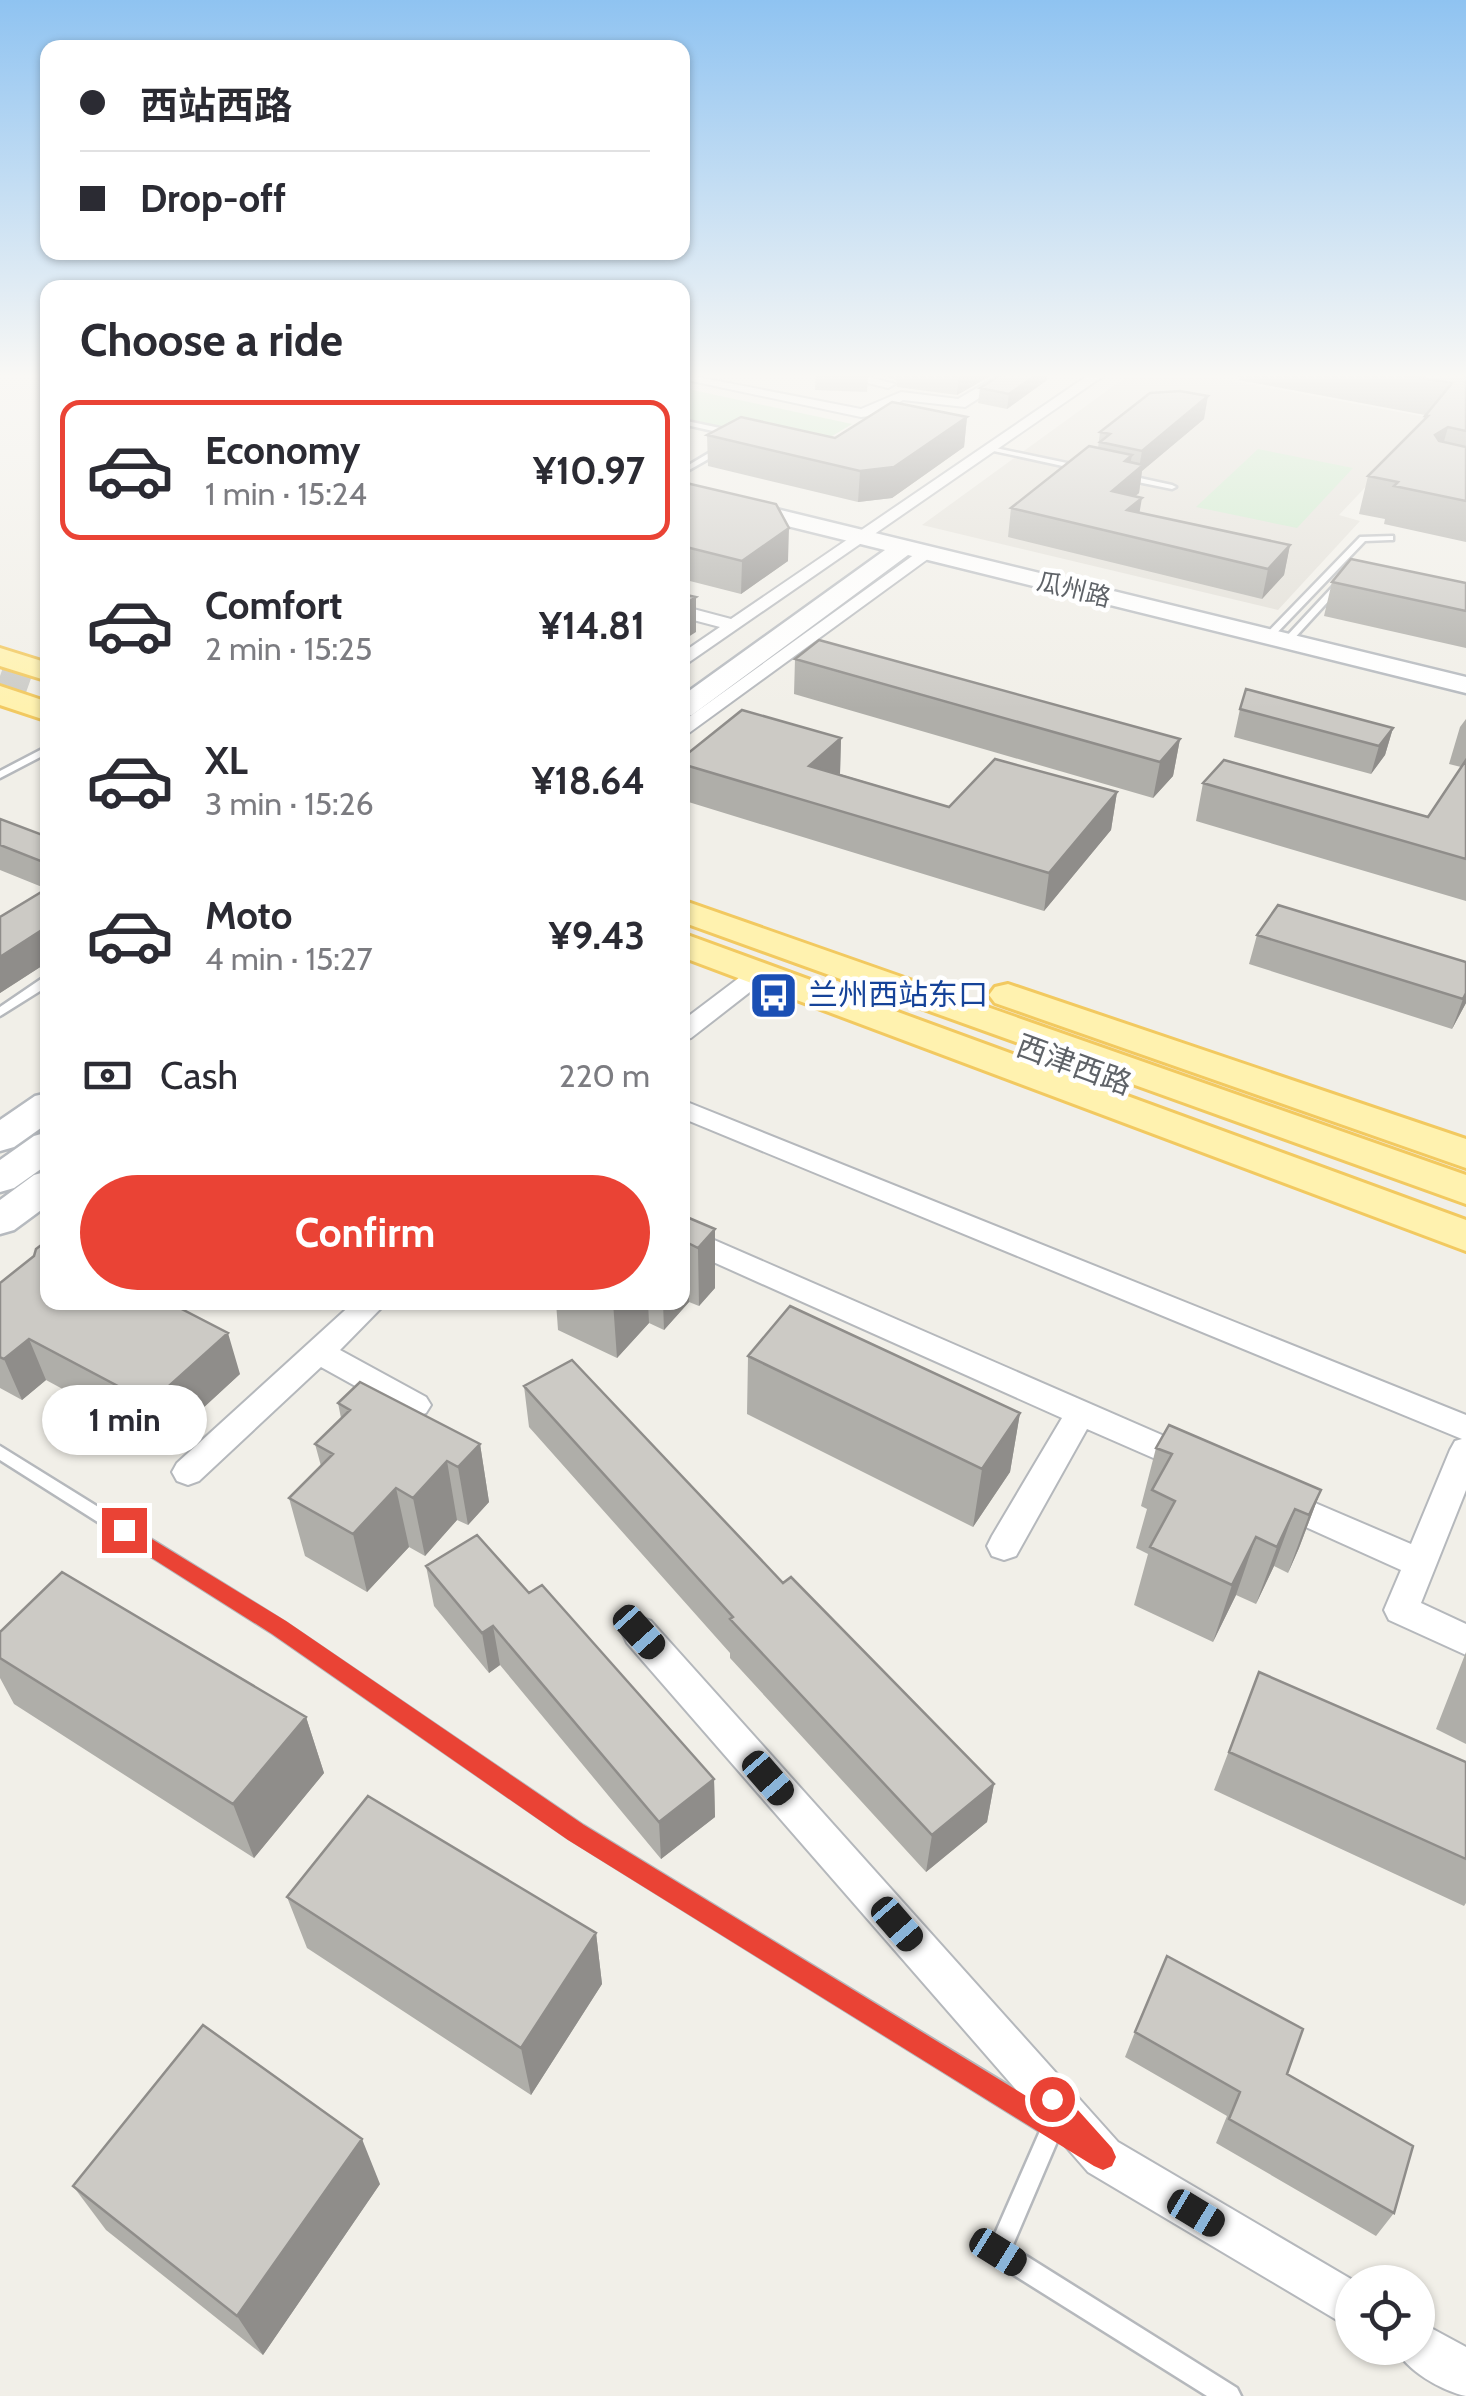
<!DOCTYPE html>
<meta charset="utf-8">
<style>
:root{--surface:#fff;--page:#f7f7f7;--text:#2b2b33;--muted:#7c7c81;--line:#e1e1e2;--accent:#ea4335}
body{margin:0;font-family:Cabin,"Noto Sans SC",sans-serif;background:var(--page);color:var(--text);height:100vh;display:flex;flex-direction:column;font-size:38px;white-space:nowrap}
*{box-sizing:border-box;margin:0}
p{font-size:32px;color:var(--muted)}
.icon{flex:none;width:55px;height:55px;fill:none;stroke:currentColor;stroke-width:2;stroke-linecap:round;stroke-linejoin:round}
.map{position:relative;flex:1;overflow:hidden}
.drawer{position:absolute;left:40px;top:280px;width:650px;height:1030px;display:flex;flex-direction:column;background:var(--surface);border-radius:20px;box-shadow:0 2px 8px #0004}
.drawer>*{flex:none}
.hud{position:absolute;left:40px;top:40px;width:650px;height:220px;border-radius:20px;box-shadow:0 2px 8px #0004;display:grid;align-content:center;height:220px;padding:0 40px;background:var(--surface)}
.fabs{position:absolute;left:1335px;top:2265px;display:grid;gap:20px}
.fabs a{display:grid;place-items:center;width:100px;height:100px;border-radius:50%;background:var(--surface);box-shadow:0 2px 8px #0004;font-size:50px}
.end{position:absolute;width:45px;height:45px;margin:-22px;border:12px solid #ea4335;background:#fff;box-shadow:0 0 0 5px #fff}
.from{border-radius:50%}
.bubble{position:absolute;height:70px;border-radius:35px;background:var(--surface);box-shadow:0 2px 8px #0004;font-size:32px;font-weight:800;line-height:70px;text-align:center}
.car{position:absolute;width:30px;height:60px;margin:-30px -15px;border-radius:12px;box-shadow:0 0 8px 2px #0007;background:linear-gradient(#222 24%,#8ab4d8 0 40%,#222 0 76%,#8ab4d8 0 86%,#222 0)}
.hud b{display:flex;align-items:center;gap:35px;height:95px;font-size:38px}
.hud b+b{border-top:2px solid var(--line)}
.hud i{width:25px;height:25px;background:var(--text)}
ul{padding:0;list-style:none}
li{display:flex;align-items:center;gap:30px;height:140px;margin:0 20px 15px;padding:0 20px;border:5px solid transparent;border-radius:20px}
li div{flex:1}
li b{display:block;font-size:38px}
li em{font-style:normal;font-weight:800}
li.current{border-color:var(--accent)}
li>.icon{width:90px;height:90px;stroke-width:1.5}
h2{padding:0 40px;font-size:45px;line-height:120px}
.pay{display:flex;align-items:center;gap:25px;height:110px;padding:0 40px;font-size:38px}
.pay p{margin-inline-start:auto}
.button{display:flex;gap:20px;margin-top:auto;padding:20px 40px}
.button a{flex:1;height:115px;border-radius:60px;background:var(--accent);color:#fff;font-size:40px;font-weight:800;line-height:115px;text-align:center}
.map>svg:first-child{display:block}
</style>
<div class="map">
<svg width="1466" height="2396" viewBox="0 0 1466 2396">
<rect width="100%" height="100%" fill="#f1efe8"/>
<path fill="#e1ded6" d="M1130 374H1194L1431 418 1339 515 1360 521 1278 610 922 525Z"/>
<path fill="#c5e8c5" d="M683 388 852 424 814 447 683 418Z
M1258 449 1353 468 1297 528 1196 507Z"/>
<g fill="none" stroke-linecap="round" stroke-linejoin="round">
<path stroke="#ccccc8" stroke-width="30" stroke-dasharray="30 15" stroke-linecap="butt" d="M0 676 48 693"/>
<defs>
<path id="lane" d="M682 420 734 431 735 433 731 435 682 424Z
M986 446 1081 466 1085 468 1081 470 989 450 985 448Z
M719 447 726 449 682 474V469Z
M1126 475 1172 485 1176 487 1172 489 1123 479V475Z
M1393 536V540H1390L1365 541 1272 638H1266V634L1360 537Z
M1338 581 1345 583 1290 643H1284V639Z
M48 746V753L0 778V771Z
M44 977H48V986L0 1016V1007Z
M0 1446 285 1623 583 1826 1061 2118 1066 2128 1063 2136 1059 2137 1012 2247 1237 2388 1241 2396H1207L990 2260 987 2252 1040 2131 569 1838 273 1633 0 1460Z"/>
<path id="street" d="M682 374 861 409 901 392 958 399 1001 374H1017L965 407 903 400 878 415 861 417 682 379Z
M832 374H858L895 384 888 388Z
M1090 374H1106L682 667V653L720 627 682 617V606L731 619Z
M922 549 936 553 682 738V722Z
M760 966 772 973 768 978 691 1038 682 1040V1021L752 968Z
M682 1100 1466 1415V1490L1421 1603 1466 1624V1655L1389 1620 1384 1610 1401 1570 1268 1510 1264 1501 1268 1492 1280 1488 1411 1544 1450 1450 1455 1441 1462 1439 682 1118Z
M682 1226 1201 1452 1206 1461 1201 1470 1190 1474 1087 1429 1016 1556 1004 1560 992 1556 987 1546 992 1536 1062 1418 682 1248Z
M354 1302H387L340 1350 426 1397 431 1405 426 1413 415 1417 404 1413 321 1367 199 1481 188 1485 177 1481 172 1472 177 1463Z
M639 1617 651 1621 1118 2142 1356 2282H1352V2329L1088 2172 627 1643 622 1632 627 1621Z
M1418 2321 1466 2347V2396C1442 2391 1405 2370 1396 2348H1418Z"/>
<path id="secondary" d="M682 486 1466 677V693L908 555 692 715 682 717V696L885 550 682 500Z
M48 1093V1123L14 1147 0 1151V1120L35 1096Z
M48 1132V1164L14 1188 0 1192V1160L34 1136Z
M48 1171V1205L14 1230 0 1234V1200L34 1175Z"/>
<path id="primary" d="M0 648 48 663V681L0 666Z
M0 686 48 702V721L0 705Z
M682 900 1466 1175V1204L682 922Z
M682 933 1466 1220V1251L682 957Z
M1008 984 1466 1139V1168L995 1003 989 995 995 987Z"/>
</defs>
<use href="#lane" stroke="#b5b8bc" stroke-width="5"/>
<use href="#street" stroke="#b5b8bc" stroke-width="4"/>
<use href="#secondary" stroke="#b6babf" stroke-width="5"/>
<use href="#primary" stroke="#f2c960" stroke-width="6"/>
<use href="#lane" fill="#fff" fill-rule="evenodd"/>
<use href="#street" fill="#fff" fill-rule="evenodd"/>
<use href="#secondary" fill="#fff" fill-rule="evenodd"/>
<use href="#primary" fill="#fff2af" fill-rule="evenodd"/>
</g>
<path fill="#afaea9" d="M808 374H868L867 392 815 390 816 375 817 374Z
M871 374H994L957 395 897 387 896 380Z
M1225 374H1466V542L1384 524 1385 519 1359 514 1368 476 1423 421 1425 415 1239 380 1240 377Z
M1047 380 1007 409 978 403 980 388Z
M967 417 964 447 892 498 858 502 708 466 707 435 835 438Z
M1204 419 1142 471 1139 493 1135 496 1139 513 1290 545 1284 575 1262 599 1008 537 1011 508 1098 448 1100 432Z
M682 482 788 561 741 594 682 579Z
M1332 582 1466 583V648L1324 616Z
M795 659 1180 739 1173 776 1153 798 794 694Z
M1240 709 1393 728 1385 755 1371 774 1234 737Z
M1466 719V901L1196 821 1203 783 1428 817 1461 767 1449 764 1460 727Z
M841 738 840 774 949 807 1117 792 1111 830 1044 911 682 800V758Z
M0 819 48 837V962L0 993V917L47 889 0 870Z
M1257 935 1466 962V1003L1452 1029 1249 964Z
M682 1215 715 1229V1288L699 1306 689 1302 664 1330 649 1323 617 1358 558 1330 556 1302H682Z
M0 1283 240 1374 164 1444 46 1380 22 1400 0 1388Z
M748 1356 1020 1413 1010 1472 973 1527 747 1414Z
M524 1386 783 1583 994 1784 987 1822 926 1872 730 1658V1653L529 1427Z
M338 1403 480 1444 489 1502 468 1525 457 1520 425 1556 409 1547 367 1592 305 1556 289 1498 321 1466 315 1444 341 1418Z
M1156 1448 1321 1490 1299 1548 1288 1573 1274 1566 1256 1604 1236 1595 1213 1642 1134 1605 1148 1554 1136 1548 1147 1509 1141 1506Z
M426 1566 529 1593 714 1779 715 1817 661 1859 500 1665 489 1673 434 1606Z
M0 1632 306 1717 324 1773 254 1858 14 1704 0 1678Z
M1466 1652V1744L1436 1729Z
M1259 1672 1466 1762V1903L1464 1906 1214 1790Z
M287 1897 596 1933 602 1984 531 2095 307 1948Z
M1135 2032 1287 2074 1394 2213 1376 2236 1216 2143 1227 2116 1125 2057Z
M380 2184 263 2355 106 2230 73 2186Z"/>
<path fill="#8f8d8a" d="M959 374H994L957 395Z
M1037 374H1048L1047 380 1007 409 1009 394Z
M1208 396 1204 419 1142 471 1139 493 1108 520 1112 491 1125 461 1132 455 1128 477 1139 468 1142 451Z
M967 417 964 447 892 498 858 502 860 471Z
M1448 427 1438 463 1435 435Z
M1142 498 1137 527 1127 510Z
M789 528 788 561 741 594 742 561Z
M1290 545 1284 575 1262 599 1268 569Z
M696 597V632L682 641V606Z
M1393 728 1385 755 1371 774 1379 746Z
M841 738 840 774 809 766Z
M1180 739 1173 776 1153 798 1160 762Z
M1117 792 1111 830 1044 911 1049 873Z
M48 926V962L0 993V957Z
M1466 993V1003L1452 1029 1463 999Z
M715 1229V1288L699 1306 698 1248Z
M688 1243 689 1302 664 1330 663 1302H682V1249Z
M613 1302H648L649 1323 617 1358Z
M228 1333 240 1374 164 1444 150 1403Z
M29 1339 46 1380 22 1400 4 1359Z
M1020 1413 1010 1472 973 1527 982 1469Z
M480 1444 489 1502 468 1525 458 1467Z
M447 1461 457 1520 425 1556 413 1498Z
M396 1488 409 1547 367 1592 353 1534Z
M1321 1490 1299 1548 1288 1573 1309 1515Z
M1295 1509 1274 1566 1256 1604 1277 1547Z
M1256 1537 1236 1595 1213 1642 1232 1585Z
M493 1626 500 1665 489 1673 482 1633Z
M306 1717 324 1773 254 1858 233 1804Z
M714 1779 715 1817 661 1859 659 1822Z
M994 1784 987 1822 926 1872 932 1835Z
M596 1933 602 1984 531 2095 521 2048Z
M362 2139 380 2184 263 2355 237 2316Z"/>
<path fill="#cccac5" stroke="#8f8d8a" stroke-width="2.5" d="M818 374H868L867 377 816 375Z
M1002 374H1037L1009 394 980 388Z
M1399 374H1466V431L1448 427 1435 435 1439 441 1466 447V501L1394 486 1398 482 1368 476 1428 416H1425L1452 383Z
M1180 391 1208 396 1142 451 1100 442 1110 434 1100 432 1150 393Z
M892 402 967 417 894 467 860 471 707 435 741 417 835 438Z
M1089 446 1132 455 1125 461 1143 465 1112 491 1142 498 1127 510 1290 545 1268 569 1011 508Z
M682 482 776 504 789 528 742 561 682 546Z
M1351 559 1466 583V611L1332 582Z
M682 594 696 597 682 606Z
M819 640 1180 739 1160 762 795 659Z
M1246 689 1393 728 1379 746 1240 709Z
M742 710 841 738 809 766 949 807 995 759 1117 792 1049 873 682 764V758Z
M1224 760 1428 817 1466 760V859L1203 783Z
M0 819 48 837V864L0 845Z
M48 888V926L0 957V917Z
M1278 905 1466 962V993L1463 999 1257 935Z
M682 1215 715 1229 698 1248 688 1243 682 1249Z
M48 1240V1302H168L228 1333 150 1403 29 1339 4 1359 0 1357V1283L34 1256 36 1249Z
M790 1306 1020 1413 982 1469 748 1356Z
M572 1360 783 1583 791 1577 994 1784 932 1835 730 1619 733 1617 524 1386Z
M360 1382 480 1444 458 1467 447 1461 413 1498 396 1488 353 1534 289 1498 333 1454 315 1444 350 1410 338 1403Z
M1169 1425 1321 1490 1309 1515 1295 1509 1277 1547 1256 1537 1232 1585 1150 1547 1175 1501 1152 1490 1172 1454 1156 1448Z
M477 1535 529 1593 542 1585 714 1779 659 1822 493 1626 482 1633 426 1566Z
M62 1572 306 1717 233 1804 0 1658V1632Z
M1259 1672 1466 1762V1859L1229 1752Z
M368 1796 596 1933 521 2048 287 1897Z
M1167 1956 1303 2029 1287 2074 1413 2146 1394 2213 1229 2119 1240 2092 1135 2032Z
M203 2025 362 2139 237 2316 73 2186Z"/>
<linearGradient id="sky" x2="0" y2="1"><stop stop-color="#8fc3f1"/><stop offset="0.53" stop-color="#f9f8f5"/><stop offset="1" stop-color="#f9f8f5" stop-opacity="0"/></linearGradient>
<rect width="1466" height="709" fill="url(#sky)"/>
<path fill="#ea4335" d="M124 1522 286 1621 584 1825 1041 2105 1043 2090 1052 2086 1060 2090 1112 2148 1116 2157 1112 2166 1103 2170 1094 2166 568 1840 272 1634 117 1536 114 1530Z"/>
<defs>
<symbol id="bus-square" viewBox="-11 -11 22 22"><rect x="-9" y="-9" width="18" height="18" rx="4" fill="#1a4fb4" stroke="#fff"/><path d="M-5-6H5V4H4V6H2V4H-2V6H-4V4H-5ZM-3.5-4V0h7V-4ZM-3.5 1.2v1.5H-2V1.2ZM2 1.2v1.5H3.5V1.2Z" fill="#fff"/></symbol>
</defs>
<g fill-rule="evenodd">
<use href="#bus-square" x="746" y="968" width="55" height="55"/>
</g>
<g text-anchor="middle" stroke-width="9" stroke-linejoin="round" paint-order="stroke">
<g font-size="25" fill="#5f6368" stroke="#fff">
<text transform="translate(1074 589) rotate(14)" y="9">瓜州路</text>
</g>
<g font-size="30" fill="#164399" stroke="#fff" text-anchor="start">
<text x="808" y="1005">兰州西站东口</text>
</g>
<g font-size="30" fill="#5f6368" stroke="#fff">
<text transform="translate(1074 1065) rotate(20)" y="10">西津西路</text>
</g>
</g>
</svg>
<div class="fabs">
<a><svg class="icon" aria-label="locate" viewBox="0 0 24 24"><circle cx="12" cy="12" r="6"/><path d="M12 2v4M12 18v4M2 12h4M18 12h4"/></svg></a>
</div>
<i class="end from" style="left:1052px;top:2099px"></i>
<i class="end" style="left:124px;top:1530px"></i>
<div class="bubble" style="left:42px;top:1385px;width:165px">1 min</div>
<i class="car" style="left:639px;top:1632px;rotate:138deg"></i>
<i class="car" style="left:768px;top:1778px;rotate:139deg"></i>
<i class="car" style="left:897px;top:1924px;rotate:139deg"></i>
<i class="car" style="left:1196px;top:2213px;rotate:121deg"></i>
<i class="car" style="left:998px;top:2252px;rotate:122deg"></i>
<div class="hud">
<b><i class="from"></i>西站西路</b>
<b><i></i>Drop-off</b>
</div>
<section class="drawer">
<h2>Choose a ride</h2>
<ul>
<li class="current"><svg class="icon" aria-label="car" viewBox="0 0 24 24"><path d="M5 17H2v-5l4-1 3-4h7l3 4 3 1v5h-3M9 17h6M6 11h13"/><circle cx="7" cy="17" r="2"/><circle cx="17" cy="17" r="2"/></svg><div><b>Economy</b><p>1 min · 15:24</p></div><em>¥10.97</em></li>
<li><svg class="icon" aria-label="car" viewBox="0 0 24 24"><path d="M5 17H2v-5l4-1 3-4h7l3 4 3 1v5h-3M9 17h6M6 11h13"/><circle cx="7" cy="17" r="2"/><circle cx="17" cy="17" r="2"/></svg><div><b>Comfort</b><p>2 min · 15:25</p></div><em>¥14.81</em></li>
<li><svg class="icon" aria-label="car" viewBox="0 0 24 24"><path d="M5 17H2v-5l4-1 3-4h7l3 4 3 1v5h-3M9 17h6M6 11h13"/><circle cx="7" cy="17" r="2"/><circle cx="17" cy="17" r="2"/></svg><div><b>XL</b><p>3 min · 15:26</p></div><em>¥18.64</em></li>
<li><svg class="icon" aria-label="car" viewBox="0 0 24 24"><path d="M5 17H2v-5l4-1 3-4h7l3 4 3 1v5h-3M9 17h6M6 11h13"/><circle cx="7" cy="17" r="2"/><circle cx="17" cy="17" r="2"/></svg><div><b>Moto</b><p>4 min · 15:27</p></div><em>¥9.43</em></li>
</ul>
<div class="pay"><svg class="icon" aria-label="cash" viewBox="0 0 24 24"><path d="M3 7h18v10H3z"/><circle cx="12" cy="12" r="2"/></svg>Cash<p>220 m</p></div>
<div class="button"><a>Confirm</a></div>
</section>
</div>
